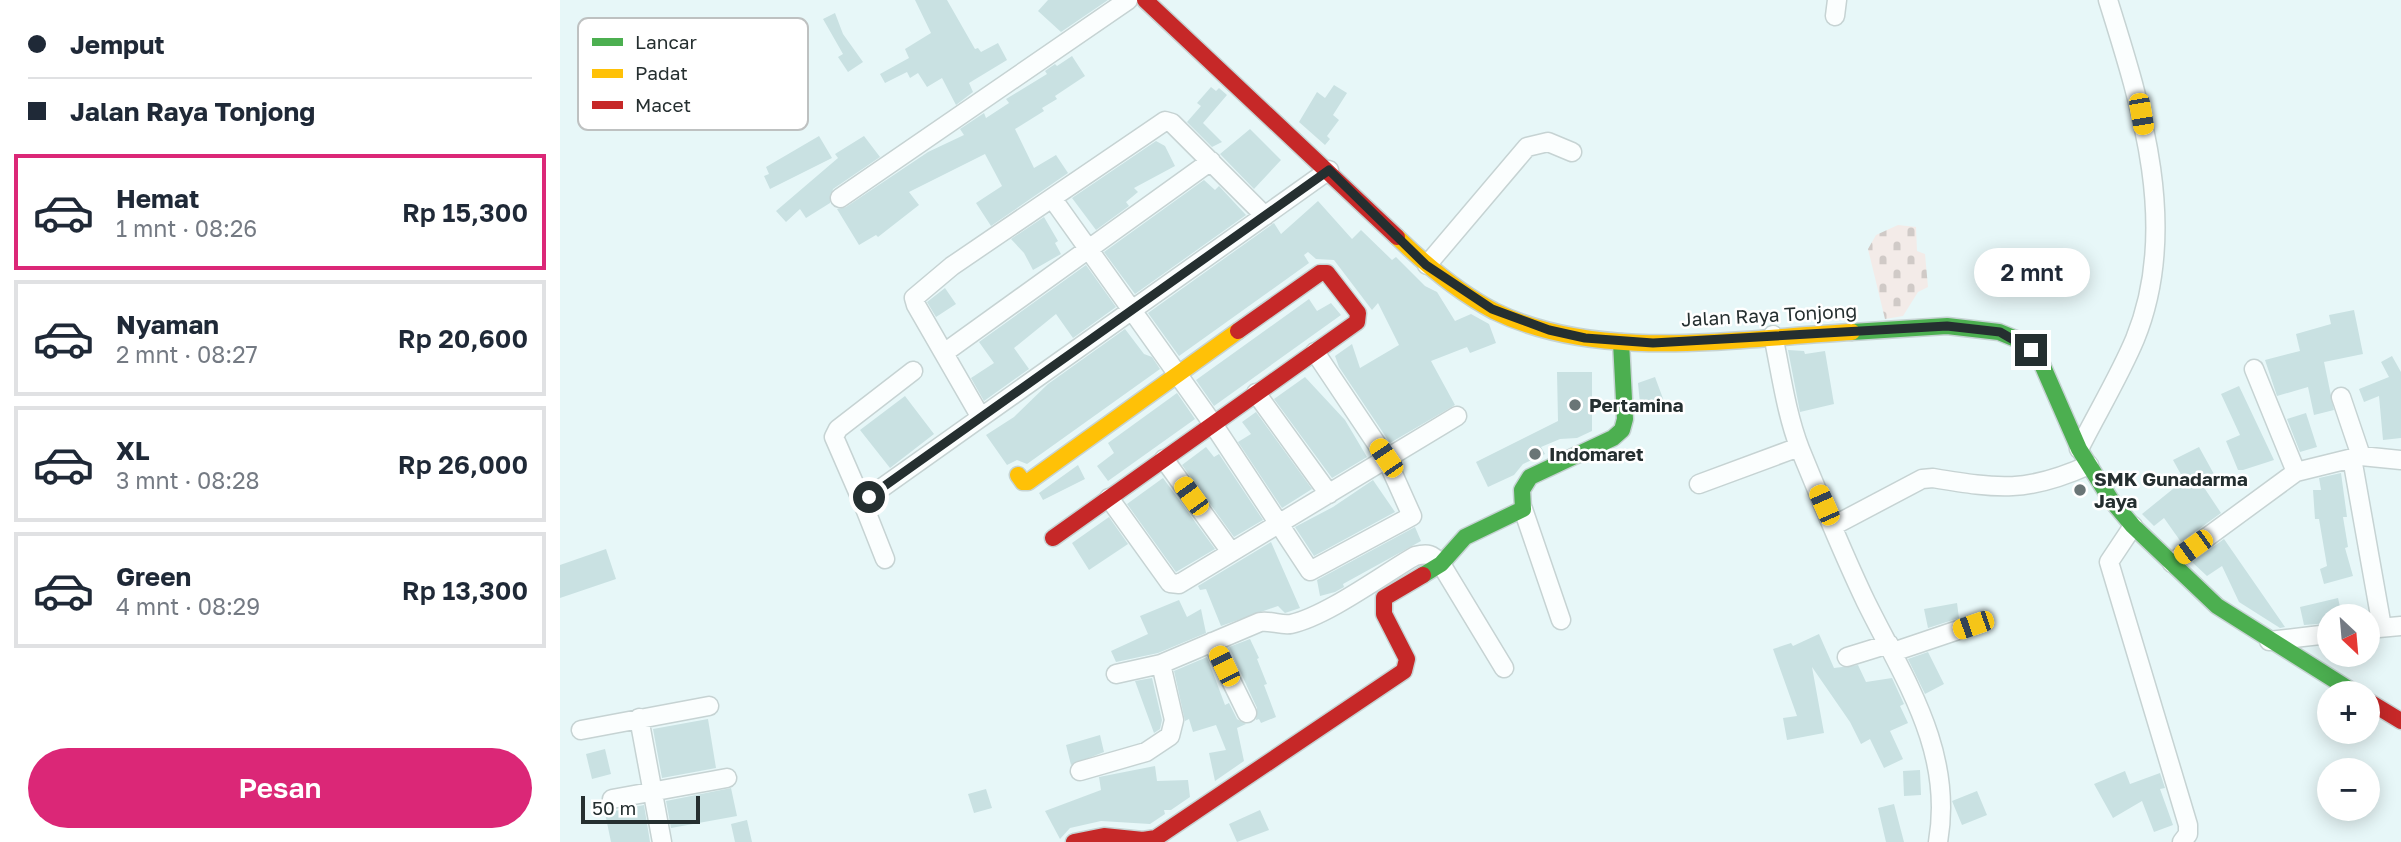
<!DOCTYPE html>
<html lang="id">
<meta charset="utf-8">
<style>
:root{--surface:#fff;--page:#f2f2f3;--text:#1f2937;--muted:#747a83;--line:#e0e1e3;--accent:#db2777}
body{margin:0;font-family:"Golos Text",sans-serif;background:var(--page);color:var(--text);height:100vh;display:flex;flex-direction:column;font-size:26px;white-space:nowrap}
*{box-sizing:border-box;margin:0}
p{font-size:23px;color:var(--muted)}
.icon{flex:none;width:38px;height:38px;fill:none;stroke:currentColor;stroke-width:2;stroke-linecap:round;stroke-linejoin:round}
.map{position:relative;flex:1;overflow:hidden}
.sheet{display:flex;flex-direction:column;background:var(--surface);width:560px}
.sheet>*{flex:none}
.banner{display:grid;align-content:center;height:154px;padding:0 28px;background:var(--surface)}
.needle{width:46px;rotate:154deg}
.buttons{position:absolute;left:1757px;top:604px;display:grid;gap:14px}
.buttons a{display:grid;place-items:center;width:63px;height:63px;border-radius:50%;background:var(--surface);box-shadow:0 4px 18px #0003;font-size:35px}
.scale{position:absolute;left:21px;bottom:18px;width:119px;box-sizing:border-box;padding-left:7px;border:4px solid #252f30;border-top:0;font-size:19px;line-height:24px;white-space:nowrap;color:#252f30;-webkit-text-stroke:5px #fff;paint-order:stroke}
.end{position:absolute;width:32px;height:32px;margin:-16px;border:9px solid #252f30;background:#fff;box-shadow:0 0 0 4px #fff}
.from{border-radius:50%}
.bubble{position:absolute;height:49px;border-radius:24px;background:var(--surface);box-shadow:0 4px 18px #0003;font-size:23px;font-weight:600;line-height:49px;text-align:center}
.car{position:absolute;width:21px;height:42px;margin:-21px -10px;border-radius:9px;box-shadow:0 0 5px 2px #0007;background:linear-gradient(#f5c518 24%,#345 0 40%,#f5c518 0 76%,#345 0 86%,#f5c518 0)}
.banner b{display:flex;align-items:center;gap:24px;height:66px;font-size:26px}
.banner b+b{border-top:2px solid var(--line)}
.banner i{width:18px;height:18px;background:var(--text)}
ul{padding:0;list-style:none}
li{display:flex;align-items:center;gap:21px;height:116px;margin:0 14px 10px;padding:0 14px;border:4px solid var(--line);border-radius:0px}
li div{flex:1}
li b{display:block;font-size:26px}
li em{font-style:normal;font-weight:600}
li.on{border-color:var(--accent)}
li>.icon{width:63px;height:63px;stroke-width:1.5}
.action{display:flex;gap:14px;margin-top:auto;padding:14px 28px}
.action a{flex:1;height:80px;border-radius:42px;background:var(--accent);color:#fff;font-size:28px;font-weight:600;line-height:80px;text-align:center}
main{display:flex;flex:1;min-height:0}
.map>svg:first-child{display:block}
</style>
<main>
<section class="sheet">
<div class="banner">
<b><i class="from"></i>Jemput</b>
<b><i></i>Jalan Raya Tonjong</b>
</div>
<ul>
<li class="on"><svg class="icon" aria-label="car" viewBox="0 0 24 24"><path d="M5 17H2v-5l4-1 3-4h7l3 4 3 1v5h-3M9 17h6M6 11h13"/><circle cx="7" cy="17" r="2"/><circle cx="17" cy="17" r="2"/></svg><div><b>Hemat</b><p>1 mnt · 08:26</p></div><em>Rp 15,300</em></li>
<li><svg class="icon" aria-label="car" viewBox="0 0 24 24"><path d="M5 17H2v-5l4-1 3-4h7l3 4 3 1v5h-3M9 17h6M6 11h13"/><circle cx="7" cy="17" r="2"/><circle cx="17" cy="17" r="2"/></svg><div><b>Nyaman</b><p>2 mnt · 08:27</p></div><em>Rp 20,600</em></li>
<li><svg class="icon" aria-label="car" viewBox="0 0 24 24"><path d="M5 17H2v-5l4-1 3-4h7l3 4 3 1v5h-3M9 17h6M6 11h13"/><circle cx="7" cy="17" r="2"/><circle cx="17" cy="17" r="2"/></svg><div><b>XL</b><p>3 mnt · 08:28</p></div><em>Rp 26,000</em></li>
<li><svg class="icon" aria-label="car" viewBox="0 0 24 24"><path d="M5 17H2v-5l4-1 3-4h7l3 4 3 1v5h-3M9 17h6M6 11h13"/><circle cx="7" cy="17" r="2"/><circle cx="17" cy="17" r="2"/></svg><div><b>Green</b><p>4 mnt · 08:29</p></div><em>Rp 13,300</em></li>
</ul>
<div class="action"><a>Pesan</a></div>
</section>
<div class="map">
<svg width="1841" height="842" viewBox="0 0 1841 842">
<defs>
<pattern id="cemetery-stones" width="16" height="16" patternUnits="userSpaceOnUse" patternTransform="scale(1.75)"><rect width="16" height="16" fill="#f3ebe8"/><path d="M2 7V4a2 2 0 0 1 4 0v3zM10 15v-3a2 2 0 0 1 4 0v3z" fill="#d0cac7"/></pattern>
</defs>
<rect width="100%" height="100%" fill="#e7f7f8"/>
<path fill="url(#cemetery-stones)" d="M1338 225 1356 227 1357 251 1365 254 1368 287 1358 292 1343 316 1325 319 1308 249 1316 235Z"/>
<path fill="#c9e1e2" d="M355 0H387L415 49 418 48 421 52 438 43 447 60 409 83 413 92 396 105 382 78 367 87 358 73 350 78 347 72 325 83 320 74 349 58 345 49 371 33Z
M488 0H548L501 32 478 11Z
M275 13 283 34 303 62 288 72 278 57 283 54 263 19Z
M512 56 525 76 495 96 497 99 482 108 484 111 455 129 474 168 496 155 508 173 431 226 416 203 442 186 425 154 349 192 359 205 318 237 316 235 299 245 277 209 286 207 368 152 404 135 400 129 424 113 426 118 449 103 446 99 487 74 485 71 495 64 497 66Z
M774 85 787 93 773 115 779 120 767 136 770 139 765 145 739 122 757 92 765 98Z
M651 87 656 91 659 88 667 95 643 123 662 142 652 147 627 122 641 106 637 103Z
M690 129 721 160 694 189 660 154Z
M259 136 272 158 210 189 204 176 209 174 206 167Z
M304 136 320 157 273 189 270 203 246 218 240 209 226 222 216 211 278 158 275 154Z
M596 141 605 146 615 166 574 188 578 192 566 202 569 206 536 230 512 198Z
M644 180 655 190 659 186 686 215 575 294 544 252Z
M758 201 792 239 801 230 832 260 836 257 865 286 877 292 895 321 911 314 929 324 936 343 910 353 907 347 871 361 895 405 830 443 779 367 775 356 792 344 800 368 839 345 818 303 812 310 774 260 756 259 748 252 744 255 749 263 619 356 588 313 714 223 721 234Z
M484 217 498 241 495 243 501 254 473 270 464 253 451 239Z
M526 265 556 307 513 338 496 314 454 348 469 369 424 401 411 378 434 363 419 342Z
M385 288 396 304 376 317 367 302Z
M749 299 757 311 771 303 781 315 654 406 636 380Z
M1794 310 1803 354 1764 362 1774 410 1754 415 1748 387 1717 396 1705 360 1740 351 1736 334 1771 324 1769 315Z
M565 329 584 354 592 357 600 369 467 464 457 460 447 465 426 435 454 417 488 384Z
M1228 350 1244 351 1245 354 1265 351 1274 404 1240 412Z
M1832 356 1841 372V438L1823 440 1819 396 1804 402 1799 389 1829 377 1821 362Z
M997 372H1032V431L1017 438 1000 439 981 447 985 454 963 464 954 475 928 487 916 462 998 421Z
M745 377 785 420 807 457 772 478 714 399Z
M1095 377 1105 404 1081 414 1078 383Z
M1679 386 1714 460 1683 470H1678L1666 441 1680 435 1661 394Z
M617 393 635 419 548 481 537 466 554 453 548 443Z
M345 396 374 434 330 468 300 430Z
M696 412 752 489 722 508 678 442 691 434 682 422Z
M1746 413 1757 447 1740 452 1727 419Z
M646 447 654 457 659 454 703 520 674 537 622 465Z
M1639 447 1655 476 1641 483 1661 513 1621 542 1604 518 1594 526 1582 514 1624 480 1613 460Z
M518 465 525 479 483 500 479 493Z
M1781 473 1787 517H1783L1788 547 1785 548 1793 576 1764 584 1760 569 1767 566 1759 519H1755L1753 490H1761L1759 478Z
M603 478 655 549 616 572 567 504Z
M813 480 835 512 754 556 735 527 773 507Z
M549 517 568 544 529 570 512 543Z
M855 527 861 541 783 584 784 587 775 592 760 596 757 580Z
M1664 539 1725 627 1720 628 1679 602 1662 566 1647 576 1632 562Z
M711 542 740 608 725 613 718 606 661 626 646 589 640 590 638 586Z
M46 549 56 579 0 598V565Z
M1778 598 1782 616H1769V623L1744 625 1740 607Z
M619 600 627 617 641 609 646 633 598 653 556 662 551 651 588 634 580 616Z
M1397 603 1399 618 1368 628 1364 609Z
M1259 634 1274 668 1298 665 1306 682 1332 678 1344 704 1340 706 1348 723 1330 731 1343 759 1324 768 1310 739 1301 744 1290 722 1252 667 1264 733 1227 740 1223 718 1237 716 1213 649 1231 643 1233 646Z
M690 639 699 658 697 659 707 684 704 685 716 717 701 723 699 719 696 720 697 708 669 647Z
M1368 652 1384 684 1365 694 1348 659Z
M647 657 665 705 669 703 677 719 686 724 677 728 684 761 655 781 649 753 666 750 656 725 633 732 629 719 625 721 614 671Z
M592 678 602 720 600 729 594 733 575 681Z
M148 719 156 768 102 778 93 729Z
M540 735 544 752 511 765 506 745Z
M45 749 51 774 32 779 26 754Z
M595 766 597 781 628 780 630 797 611 810H604L605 814 590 824 541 821 510 828 500 839 485 811 541 790 539 777Z
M1360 770 1361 795 1344 796 1343 771Z
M1565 771 1570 784 1600 773 1605 788 1600 789 1613 825 1594 832 1582 801 1553 818 1534 784Z
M171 788 177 816 111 828 106 801Z
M426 789 432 808 414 813 408 794Z
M1417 791 1427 815 1402 825 1392 801Z
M1334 804 1344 842H1326L1318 808Z
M84 805 90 842H51L45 813Z
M700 810 709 830 677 842 669 824Z
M187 820 192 842H175L171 824Z"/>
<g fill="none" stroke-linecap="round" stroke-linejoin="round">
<defs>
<path id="street" d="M1275 16 1277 0
M280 198 568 0
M492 198 653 424 750 571 852 516 826 458 755 352
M867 265 967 147 988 142 1012 152
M1213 335C1221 373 1226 413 1240 449 1261 500 1282 552 1306 602 1344 679 1394 751 1378 842
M384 353 651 161
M1694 369 1736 472
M696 393 769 494
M1781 397 1801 456
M420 416 356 305 354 298 392 266 605 121 612 123 705 216
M1519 449C1537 413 1559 377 1575 339 1620 229 1582 108 1548 0
M1792 458 1822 627
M604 459 671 552
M1139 484 1239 447
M549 498 610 583 619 584 897 416
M304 506 274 437 278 429 353 371
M963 509 1001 620
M1273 526 1362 479 1373 478C1439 489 1467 493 1529 465
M1573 526 1549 562 1628 825V834L1622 842
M325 559 304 506 309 497 769 170
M1612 563 1736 472 1801 456 1841 460
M1808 629 1841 626
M1709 641 1769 634
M652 642 687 713
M1333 652 1413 625
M1287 657 1329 644
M556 674 601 664 700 622C711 620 721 626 731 624 767 616 822 575 855 556 868 553 872 554 881 564L944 668
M79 718 102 842
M21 730 149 706
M520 771 586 752 610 736 614 720 601 664
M52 799 167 778"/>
<path id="fast" d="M1292 332 1387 326 1439 332 1456 339 1481 362 1519 449 1551 500 1573 526 1657 606 1795 693
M863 575 881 564 905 537 963 509 962 490 970 477 1053 438 1062 430 1065 419 1061 342"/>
<path id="slow" d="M837 237C866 265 898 292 934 311 1040 363 1178 338 1292 332
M458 475 463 482H468L678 331"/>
<path id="jam" d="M585 0 837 237
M493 538 797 322 798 313 767 273H760L678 331
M1808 701 1841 721
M514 842 544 836 583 840 596 838 844 671 847 659 824 614V598L863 575"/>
</defs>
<use href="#street" stroke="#c6d3d3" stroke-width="21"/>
<use href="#fast" stroke="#c6d3d3" stroke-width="19"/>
<use href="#slow" stroke="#c6d3d3" stroke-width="19"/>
<use href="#jam" stroke="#c6d3d3" stroke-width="19"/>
<use href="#street" stroke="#fbfefe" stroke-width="18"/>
<use href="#fast" stroke="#4caf50" stroke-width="16"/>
<use href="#slow" stroke="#ffc107" stroke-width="16"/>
<use href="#jam" stroke="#c62828" stroke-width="16"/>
</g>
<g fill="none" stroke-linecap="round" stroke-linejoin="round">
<path stroke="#252f30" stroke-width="9" d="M309 497 769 170 866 265 932 309 989 330 1025 338 1093 343 1387 326 1440 332 1471 350"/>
</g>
<g fill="#697576" stroke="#fff" stroke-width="2.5">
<circle cx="1015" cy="405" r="7"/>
<circle cx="975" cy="454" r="7"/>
<circle cx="1520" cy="490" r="7"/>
</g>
<g text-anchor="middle" stroke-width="5" stroke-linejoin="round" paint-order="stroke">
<g font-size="19" fill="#252f30" stroke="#fff">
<text transform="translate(1209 315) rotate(-3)" y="7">Jalan Raya Tonjong</text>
</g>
<g font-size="19" font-weight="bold" fill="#252f30" stroke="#fff" text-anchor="start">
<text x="1029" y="412">Pertamina</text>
<text x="989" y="461">Indomaret</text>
<text x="1534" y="486">SMK Gunadarma<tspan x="1534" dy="22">Jaya</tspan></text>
</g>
</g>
<rect x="18" y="18" width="230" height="112" rx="10" fill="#fff" stroke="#bec1c1" stroke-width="2"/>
<rect x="32" y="38" width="31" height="8" fill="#4caf50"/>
<rect x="32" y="69" width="31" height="9" fill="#ffc107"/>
<rect x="32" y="101" width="31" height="8" fill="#c62828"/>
<g font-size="19" fill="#252f30">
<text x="75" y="49">Lancar</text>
<text x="75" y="80">Padat</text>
<text x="75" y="112">Macet</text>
</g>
</svg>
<div class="buttons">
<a><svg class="needle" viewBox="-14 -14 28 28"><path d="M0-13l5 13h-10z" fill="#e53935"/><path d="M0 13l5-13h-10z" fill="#747a83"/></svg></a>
<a>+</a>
<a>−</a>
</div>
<div class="scale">50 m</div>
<i class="end from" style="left:309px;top:497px"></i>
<i class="end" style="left:1471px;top:350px"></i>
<div class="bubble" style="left:1414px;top:248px;width:116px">2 mnt</div>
<i class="car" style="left:1581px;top:114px;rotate:170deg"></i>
<i class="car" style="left:826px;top:458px;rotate:326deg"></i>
<i class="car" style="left:631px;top:496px;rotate:324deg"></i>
<i class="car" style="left:1264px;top:505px;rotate:336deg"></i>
<i class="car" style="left:1633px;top:547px;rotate:234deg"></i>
<i class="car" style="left:1413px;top:625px;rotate:251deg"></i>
<i class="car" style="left:664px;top:666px;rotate:334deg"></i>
</div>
</main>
